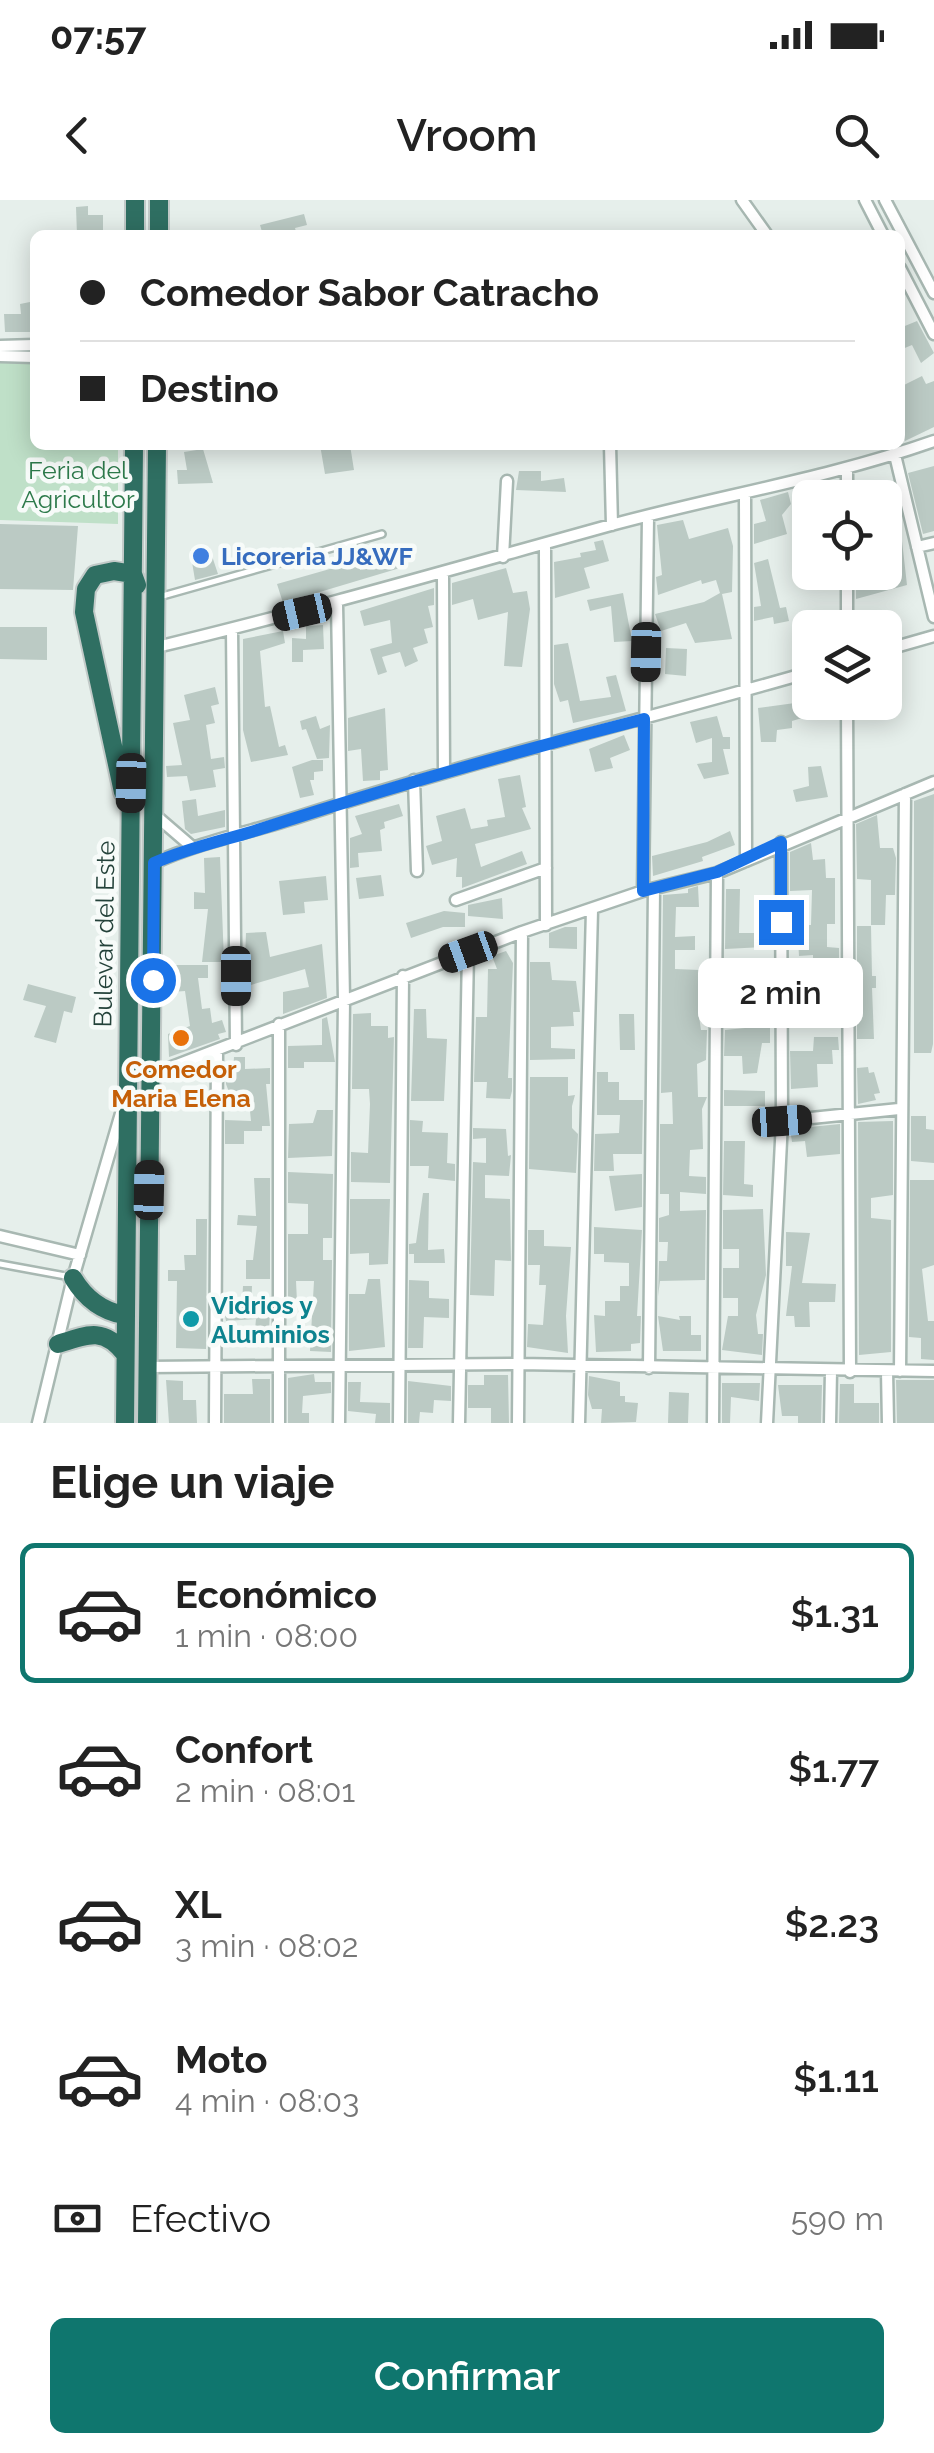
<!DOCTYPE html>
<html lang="es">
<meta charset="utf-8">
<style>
:root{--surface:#fff;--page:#f2f2f2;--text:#222;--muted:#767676;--line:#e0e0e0;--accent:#0f766e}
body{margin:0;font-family:Raleway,sans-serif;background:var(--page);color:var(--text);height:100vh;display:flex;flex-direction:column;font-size:38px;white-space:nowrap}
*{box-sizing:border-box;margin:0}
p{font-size:32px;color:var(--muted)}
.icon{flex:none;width:55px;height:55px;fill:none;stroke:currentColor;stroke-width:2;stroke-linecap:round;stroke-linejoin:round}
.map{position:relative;height:1223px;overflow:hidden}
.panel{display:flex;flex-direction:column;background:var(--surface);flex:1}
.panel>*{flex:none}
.top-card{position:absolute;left:30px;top:30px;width:875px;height:220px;border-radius:15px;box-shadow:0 5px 25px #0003;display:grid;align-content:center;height:220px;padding:0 50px;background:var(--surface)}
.fabs{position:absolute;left:792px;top:280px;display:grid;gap:20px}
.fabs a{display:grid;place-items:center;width:110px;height:110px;border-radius:15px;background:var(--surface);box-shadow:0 5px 25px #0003;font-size:50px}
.end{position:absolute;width:45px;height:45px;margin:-22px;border:12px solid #1a73e8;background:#fff;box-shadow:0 0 0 5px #fff}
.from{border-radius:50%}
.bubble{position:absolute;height:70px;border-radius:15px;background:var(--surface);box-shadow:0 5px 25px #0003;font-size:32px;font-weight:600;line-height:70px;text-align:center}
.car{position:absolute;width:30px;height:60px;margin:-30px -15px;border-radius:12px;box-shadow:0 0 8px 2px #0007;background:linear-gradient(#222 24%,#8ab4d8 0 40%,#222 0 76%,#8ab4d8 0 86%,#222 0)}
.top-card b{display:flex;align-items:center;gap:35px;height:95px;font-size:38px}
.top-card b+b{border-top:2px solid var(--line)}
.top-card i{width:25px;height:25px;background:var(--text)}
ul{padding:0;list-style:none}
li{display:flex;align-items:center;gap:30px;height:140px;margin:0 20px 15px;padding:0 30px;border:5px solid transparent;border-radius:15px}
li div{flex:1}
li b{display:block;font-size:38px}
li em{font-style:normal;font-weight:600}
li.current{border-color:var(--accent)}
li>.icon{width:90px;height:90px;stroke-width:1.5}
h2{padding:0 50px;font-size:45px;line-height:120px}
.pay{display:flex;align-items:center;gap:25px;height:110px;padding:0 50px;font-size:38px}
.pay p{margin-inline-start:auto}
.cta{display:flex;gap:20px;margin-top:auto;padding:20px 50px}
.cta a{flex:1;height:115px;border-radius:15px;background:var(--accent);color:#fff;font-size:40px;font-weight:600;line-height:115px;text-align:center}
.status{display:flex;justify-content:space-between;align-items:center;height:70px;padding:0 50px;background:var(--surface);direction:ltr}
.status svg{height:28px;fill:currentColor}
header{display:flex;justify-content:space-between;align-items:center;height:130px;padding:0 50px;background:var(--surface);font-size:45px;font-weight:600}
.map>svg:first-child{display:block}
</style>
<div class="status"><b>07:57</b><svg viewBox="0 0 49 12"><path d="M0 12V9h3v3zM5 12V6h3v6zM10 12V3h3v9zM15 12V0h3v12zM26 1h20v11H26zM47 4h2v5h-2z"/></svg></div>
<header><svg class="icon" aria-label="back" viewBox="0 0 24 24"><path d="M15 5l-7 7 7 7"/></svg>Vroom<svg class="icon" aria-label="search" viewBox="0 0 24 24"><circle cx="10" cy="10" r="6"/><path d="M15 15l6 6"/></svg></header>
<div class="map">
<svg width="934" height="1223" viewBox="0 0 934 1223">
<rect width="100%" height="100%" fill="#e6efeb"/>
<path fill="#bfe0c8" d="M0 160H35V245H118V324L0 320Z"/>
<path fill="#bbcac4" d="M88 6V15H103V35H77L76 7Z
M304 14 307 25 295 28 297 35H263L260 25Z
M35 101V132H5L4 114H21L20 104Z
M917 121 934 153 921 163 912 145 900 150V128Z
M922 176 926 184 934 181V227L905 241 900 227V187Z
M320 245H350L354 270 325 274Z
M203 249 213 283 178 284 177 270H187L184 252Z
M934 266V331L923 334 908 273Z
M519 271H541V281L564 278 566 292 516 290Z
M788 292 791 304 782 315 787 334 754 344V324L766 321 760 300Z
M683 320 689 339 728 328 733 346 732 392 722 394 732 439 695 443 686 423 661 431 655 414 704 402 720 393 716 380 702 384 701 380 658 395 656 377 662 375 657 325Z
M0 324 78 326 73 390 0 389Z
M603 340 609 361 584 368 590 388 555 398 554 362 581 357 580 353 596 350 594 342Z
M902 341 907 385 856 399V383L885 376V362L891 361 887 345Z
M209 347 218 374 195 380 190 350Z
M396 357 400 368 283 403 277 384 358 361 360 370Z
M768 359 780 408 786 407 789 421 774 424 773 417 754 421V407L761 406 754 363Z
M506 368 513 393 527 391 530 409 522 467 504 466 508 412 478 420 473 399 452 405V383Z
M434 388V405L428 406 433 427 424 429 428 443 413 448 418 461 405 467 400 452 382 457 387 472 378 475 370 449 392 443 390 420 364 426 360 411Z
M623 393 632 441 614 442 611 406 590 411 587 400Z
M323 425 324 449 303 450V462H292V438L306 439V426Z
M0 427H47V460L0 459Z
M283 431 285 443 260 451 265 507 270 506 279 547 285 545 288 555 251 562 243 530V439Z
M568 443 580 501 611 497 606 477 616 475 626 511 573 523 568 500 560 502 554 484V445Z
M666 448 687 449 686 476 665 474Z
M215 487 219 504 211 506 215 523 206 525 211 559 224 557 225 568 213 570 216 587 190 591 187 576 167 577 166 566 182 565 173 523 190 520 184 495Z
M804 487 812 515 792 521V528L777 530 776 542H761L758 508 795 503 792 490Z
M385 508 388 570 380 571V580L363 581 361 549 348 551V518Z
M316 516 320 529 330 525 329 558 317 559 306 529 302 530 300 521Z
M717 516 723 537H730V549H723L729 574 704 579 697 564 712 562V538L696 543 690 522Z
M624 535 630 550 610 558 613 568 595 572 589 549Z
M312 560H323V571L314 572V580H310L314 595 300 598 292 567Z
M821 566 828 597 796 602 793 590 809 586 808 567Z
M520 575 526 607 522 608 531 629 475 644 481 667 522 651 527 664 462 688V677H456L457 658 432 665 426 646 442 641 436 616 465 608 471 629 488 626 487 620 505 617 498 579Z
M934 594 933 844 931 853H914V601Z
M196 599 198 616 225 610V627L191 634 185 629 182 601Z
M399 604 403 616 384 622 385 628 380 630 382 651 358 653 359 667 350 668V638L362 634 355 616Z
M877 615 880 648H893L896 658 895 695H886L885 725H871V680L857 679 856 624Z
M730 631 735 645 702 657 703 661 653 676 652 656 707 642Z
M811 643 813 660 825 659 826 678H835V724H827V747L839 748V770H813V755L799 756 798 739H804V725H811L812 690 790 691V652Z
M220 657 224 762H202L208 709H194V692L205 693 204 658Z
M381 675 384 696 359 699 356 678Z
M326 676 328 700 304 702 305 713 283 715 279 681Z
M698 686 699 707H676L675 737 695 736V750H675V769L700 770 699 816 701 830H707L706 860 697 864 698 897H707L702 909 703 949 690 950 689 976 706 977V994L680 992V1011L706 1010 705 1080 660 1081 658 1096 659 1061H667L668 1042H659V1018L669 1015V994H660V924H673L672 892 661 893 663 695 688 693V689Z
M726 689H740L739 733H765V747L725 749Z
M502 698 503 719 468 716V705Z
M444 711 465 713V727H443L411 738 406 723Z
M857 726H871L872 776H876V788H872L874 839H857Z
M565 727H577V749L549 748V733Z
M266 732 270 757 322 744 327 798 283 814V792L309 787 305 769 244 787 246 733Z
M506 751 513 763 508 878H512V891L510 899 486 898 487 882H474L476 817H487L488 769H497L492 756Z
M530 762H550L552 780 576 781 580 812H573L574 826 551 827V848L575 849V859L530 860Z
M725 764 762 765V814L764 827H770V843H762L757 873 743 874 742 856H724L725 830 745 828 744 807 725 805Z
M171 765H208V778H198L202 809 210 808 212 823 222 820 226 832 218 834 220 839 169 857 168 834 190 826 185 791 172 792Z
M28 784 76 797 72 813 64 811 56 843 34 837 46 806 23 800Z
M414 809H426L427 838 447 839 444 901H411Z
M371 813V826H388V838L394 837 390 983 351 982V952L368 953 370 904 369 889H352L353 814Z
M619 814H634L635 850H620Z
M327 817 335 862H304V868H288V846L322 845V819Z
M814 837H838L839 850H832L833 864H817L818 887 791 889 790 851H813Z
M234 857H245V869L270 868V884H266L270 926H262V931H244V944H225V920L251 921 248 892H229L226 884V874H233Z
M868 867 869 873 874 872 880 893 874 894 876 900 858 904 857 868Z
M597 872H608V882H619V900H643L642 954H613L614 971H594L595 934 619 933 620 915H597Z
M530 877H568V896L575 895 572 906V928L578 934 576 973 529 969Z
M724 890 765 891V906H724Z
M317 910H333L332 956 288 958 289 924 313 923Z
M911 916H926V929L934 930V963L911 961Z
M410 920 423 921 422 932 448 933 447 963 455 964V981L428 978 429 966H410Z
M893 921V995L871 998V1018L891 1020V1152L859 1155 858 922Z
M840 924V954L807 957 805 941 792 942 790 929Z
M473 928 506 929 508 956 511 955 509 976 485 975V998L510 999 511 1061 495 1060 494 1096 470 1095 473 962 486 963V938L473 939Z
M724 941H745L744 984 753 985V997L723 995Z
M288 972 333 974 332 1038H323V1060H332L331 1152 310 1151 314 1081H296L297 1102H288V1034H308V1004L288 1003Z
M642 974V1007L615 1011 609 976Z
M254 978H270V1079H246V1060H253L257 1026 237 1025 238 1015 256 1016Z
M910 980H934V1065L922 1069 928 1121H934V1160L921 1159V1138L909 1137Z
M423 993H429L428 1050 444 1049 445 1063H414V1054H409V1044L416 1043Z
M350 999H390L388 1064 369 1065V1053L350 1054Z
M763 1009 766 1075 756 1115 758 1134H763L762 1155 722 1150 728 1116H738V1098H723V1068H739V1049H723V1010Z
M196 1019H207L206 1149 176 1148 177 1081H168V1070H185L184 1055H196Z
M594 1027 642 1030 637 1116H641L640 1143 631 1144V1151L596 1152 594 1115 605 1116V1101H620V1086H629V1063L604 1062V1054H594Z
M528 1030H544V1046L571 1047 566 1116 568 1153 527 1147 528 1124 543 1125 546 1085H539L540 1065H528Z
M786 1032 810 1033 802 1083 836 1084 835 1102H809L810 1127H795L794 1116H786L792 1066H786Z
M368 1079H380L385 1147 349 1151V1094H365Z
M409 1080 429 1081V1098L449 1099V1118L424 1117 423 1148H408Z
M243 1086H252L251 1109 270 1111 269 1131 255 1130 256 1119 226 1121 224 1111 242 1105Z
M658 1116 680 1120 679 1116H691V1135H701V1151H663Z
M314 1174 315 1182H331V1193L303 1196 302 1213H309V1223H288V1178Z
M484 1175H508L509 1223H491V1208H468V1185H484Z
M589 1176 620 1182V1196H625V1202L638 1203 636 1222 601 1223 602 1209H592L588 1195Z
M252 1179H270V1223H224V1194H253Z
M166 1180 183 1181V1200H196L197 1223H169Z
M896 1180H934V1223H897Z
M408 1181 451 1186V1201L434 1200 433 1213 420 1212 419 1223H408Z
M348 1182H361L360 1202 390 1203V1223H375L376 1214 348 1211Z
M722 1183H760L759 1201 731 1197 730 1223H722Z
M840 1184H854V1203H879V1223H839Z
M778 1185H822L821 1223H798V1216H782Z
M669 1192 689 1193 688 1223H668Z"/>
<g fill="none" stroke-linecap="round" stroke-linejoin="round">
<defs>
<path id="lane" d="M159 397 382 334
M0 1064 71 1077"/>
<path id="street" d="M742 0 767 35
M865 0 883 35
M885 0 934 93
M900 68 934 134
M0 146 35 145
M0 156 35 157
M610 245 612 325
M895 255 934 417
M745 293 746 661
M847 298V268
M545 347 546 725
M917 347 934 343
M503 357 507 281
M443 376 444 572
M337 404 344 800 339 1223
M847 428V372
M232 429 236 845
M157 447C311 410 459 367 611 325 718 296 829 278 934 241
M885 450 934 436
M847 502 850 1172
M414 580 417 671
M155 615 191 646
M154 663C200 642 250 632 298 617 467 562 640 521 810 472
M643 691 648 318
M456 700 546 668
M151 875 522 732 643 691 717 673 934 582
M782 921 899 909
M0 1036 80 1055
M147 1167 519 1164 934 1171
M649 1168 654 689
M887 1171 888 1223
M900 1171 905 594
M38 1223 73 1078 122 910
M215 1223 217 851
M279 1223V824
M399 1223 403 776
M459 1223 468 752
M518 1223 522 732
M579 1223 592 710
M713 1223 717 673
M767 1223 782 921 781 642
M830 1223 831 1171"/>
<path id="highway" d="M135 35V0
M159 35V0
M123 592 84 412 86 389 95 375 114 371 133 374 137 385
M73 1078C85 1098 101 1111 124 1115
M58 1144C88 1134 104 1127 125 1154
M125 1223 134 245
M147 1223 157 245"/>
</defs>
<use href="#lane" stroke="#a8b8b2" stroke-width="10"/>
<use href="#street" stroke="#a8b8b2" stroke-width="15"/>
<use href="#highway" stroke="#c2cac8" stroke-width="22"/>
<use href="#lane" stroke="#fff" stroke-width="5"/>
<use href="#street" stroke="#fff" stroke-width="10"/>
<use href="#highway" stroke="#2f6f62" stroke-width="18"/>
</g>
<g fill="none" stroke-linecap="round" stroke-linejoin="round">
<path stroke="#1a73e8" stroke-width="12" d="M153 780 154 663C192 646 231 639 270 626 394 586 518 551 644 519L643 691 717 672 781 642V722"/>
</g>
<circle fill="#3f7fe0" stroke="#f7fbf9" stroke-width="4" cx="201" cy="356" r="10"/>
<circle fill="#e8710a" stroke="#f7fbf9" stroke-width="4" cx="181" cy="838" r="10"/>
<circle fill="#0f9aa8" stroke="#f7fbf9" stroke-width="4" cx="191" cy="1119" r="10"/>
<g text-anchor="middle" stroke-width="9" stroke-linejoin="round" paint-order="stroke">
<g font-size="25" fill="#2d7a4b" stroke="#f7fbf9">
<text x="78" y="279">Feria del<tspan x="78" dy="29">Agricultor</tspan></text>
</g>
<g font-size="25" font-weight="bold" fill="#366cbe" stroke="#f7fbf9" text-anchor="start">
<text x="221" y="365">Licoreria JJ&amp;WF</text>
</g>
<g font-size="25" fill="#24423a" stroke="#f7fbf9">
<text transform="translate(104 734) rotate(-89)" y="9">Bulevar del Este</text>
</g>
<g font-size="25" font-weight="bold" fill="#c56008" stroke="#f7fbf9">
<text x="181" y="878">Comedor<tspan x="181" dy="29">Maria Elena</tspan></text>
</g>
<g font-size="25" font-weight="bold" fill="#0d838f" stroke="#f7fbf9" text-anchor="start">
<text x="211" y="1114">Vidrios y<tspan x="211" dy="29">Aluminios</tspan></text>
</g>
</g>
</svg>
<div class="fabs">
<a><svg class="icon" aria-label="locate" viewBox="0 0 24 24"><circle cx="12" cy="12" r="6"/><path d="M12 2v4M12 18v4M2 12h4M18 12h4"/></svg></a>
<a><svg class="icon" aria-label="layers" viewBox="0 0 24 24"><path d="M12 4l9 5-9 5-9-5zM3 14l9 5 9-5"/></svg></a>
</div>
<i class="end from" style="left:153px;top:780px"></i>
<i class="end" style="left:781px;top:722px"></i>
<div class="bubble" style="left:698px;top:758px;width:165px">2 min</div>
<i class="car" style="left:302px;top:412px;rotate:257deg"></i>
<i class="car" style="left:646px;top:452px;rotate:181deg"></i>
<i class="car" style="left:131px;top:583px;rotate:181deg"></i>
<i class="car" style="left:468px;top:752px;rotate:250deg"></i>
<i class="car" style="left:236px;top:776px;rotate:180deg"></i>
<i class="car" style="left:782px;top:921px;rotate:86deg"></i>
<i class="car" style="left:149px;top:990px;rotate:1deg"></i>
<div class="top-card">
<b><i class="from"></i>Comedor Sabor Catracho</b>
<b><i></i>Destino</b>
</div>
</div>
<section class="panel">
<h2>Elige un viaje</h2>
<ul>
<li class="current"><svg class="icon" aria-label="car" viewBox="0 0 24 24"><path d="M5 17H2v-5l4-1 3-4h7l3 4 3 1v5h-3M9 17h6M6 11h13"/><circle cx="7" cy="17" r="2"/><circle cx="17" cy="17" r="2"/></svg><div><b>Económico</b><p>1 min · 08:00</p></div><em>$1.31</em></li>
<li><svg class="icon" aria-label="car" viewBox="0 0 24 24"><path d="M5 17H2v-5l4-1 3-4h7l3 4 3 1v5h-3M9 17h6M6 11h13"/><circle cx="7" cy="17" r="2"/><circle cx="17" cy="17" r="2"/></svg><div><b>Confort</b><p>2 min · 08:01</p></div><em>$1.77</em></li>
<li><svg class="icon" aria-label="car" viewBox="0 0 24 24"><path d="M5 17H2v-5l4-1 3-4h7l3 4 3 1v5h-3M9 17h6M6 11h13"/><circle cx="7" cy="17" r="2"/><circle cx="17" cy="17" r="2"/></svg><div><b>XL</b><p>3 min · 08:02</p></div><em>$2.23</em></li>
<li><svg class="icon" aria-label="car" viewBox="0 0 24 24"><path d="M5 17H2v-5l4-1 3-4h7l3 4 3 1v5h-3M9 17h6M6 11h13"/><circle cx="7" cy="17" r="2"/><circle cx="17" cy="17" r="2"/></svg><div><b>Moto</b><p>4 min · 08:03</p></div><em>$1.11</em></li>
</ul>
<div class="pay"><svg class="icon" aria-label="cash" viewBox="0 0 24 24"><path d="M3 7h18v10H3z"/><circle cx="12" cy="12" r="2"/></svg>Efectivo<p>590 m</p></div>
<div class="cta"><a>Confirmar</a></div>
</section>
